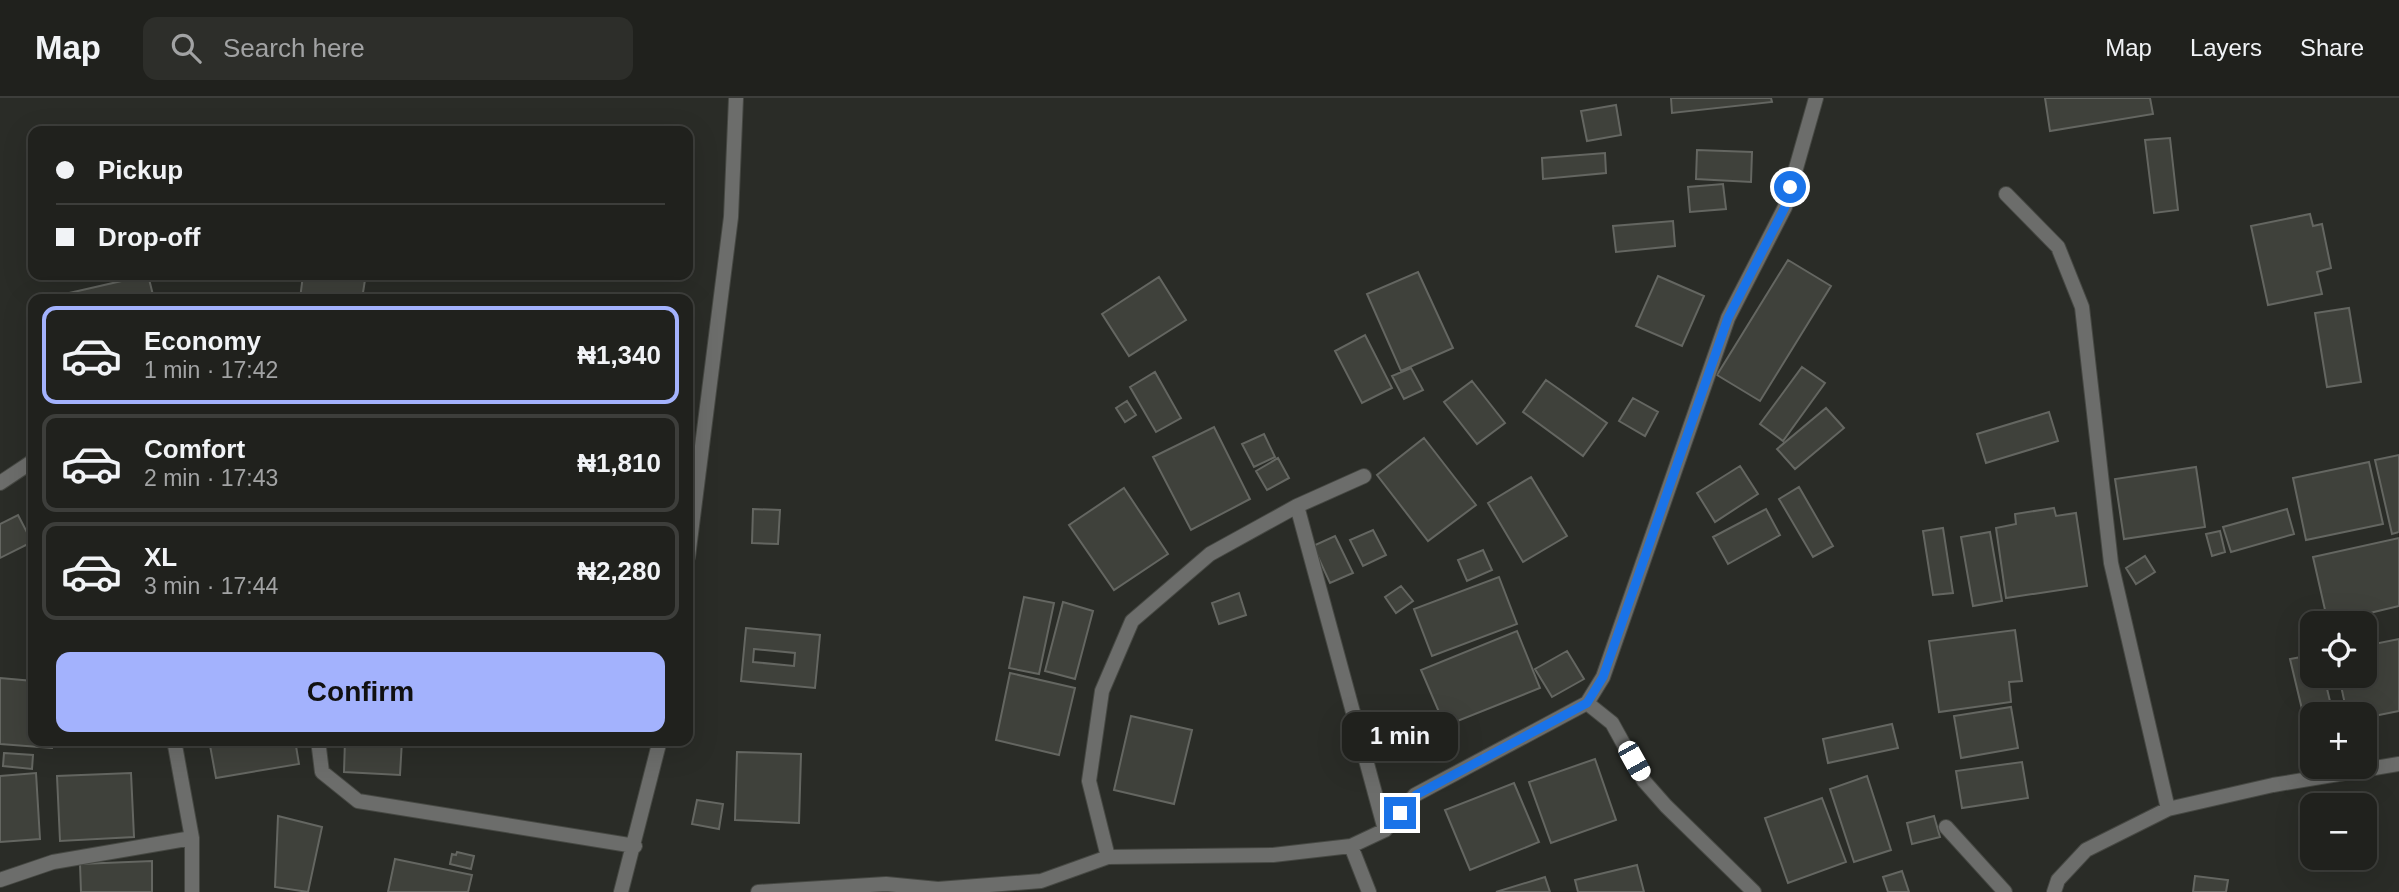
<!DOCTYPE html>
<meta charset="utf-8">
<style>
:root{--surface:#20211d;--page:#2d2e2a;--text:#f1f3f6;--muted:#a2a3a4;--line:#3d3e3b;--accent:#a3b2fd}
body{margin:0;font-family:Arial,sans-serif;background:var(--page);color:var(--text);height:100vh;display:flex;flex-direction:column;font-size:26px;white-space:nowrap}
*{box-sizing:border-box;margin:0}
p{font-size:23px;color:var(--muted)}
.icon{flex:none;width:38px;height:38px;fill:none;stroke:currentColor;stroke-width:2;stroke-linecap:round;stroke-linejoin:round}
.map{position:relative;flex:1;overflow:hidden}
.drawer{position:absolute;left:28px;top:196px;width:665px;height:452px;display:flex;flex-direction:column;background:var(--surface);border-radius:14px;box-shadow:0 7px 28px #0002,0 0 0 2px var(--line)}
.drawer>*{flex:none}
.guide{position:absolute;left:28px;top:28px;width:665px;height:154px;border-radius:14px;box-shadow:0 7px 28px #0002,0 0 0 2px var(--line);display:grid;align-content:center;height:154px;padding:0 28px;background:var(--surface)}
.buttons{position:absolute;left:2300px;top:513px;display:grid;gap:14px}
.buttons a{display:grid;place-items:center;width:77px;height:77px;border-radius:14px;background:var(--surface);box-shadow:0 7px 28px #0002,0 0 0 2px var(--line);font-size:35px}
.end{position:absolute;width:32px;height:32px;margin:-16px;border:9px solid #1a73e8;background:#fff;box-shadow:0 0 0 4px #fff}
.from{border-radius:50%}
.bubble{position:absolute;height:49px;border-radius:14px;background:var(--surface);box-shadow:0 7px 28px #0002,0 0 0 2px var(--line);font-size:23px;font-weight:800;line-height:49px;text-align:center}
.car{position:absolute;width:21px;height:42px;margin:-21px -10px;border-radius:9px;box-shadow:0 0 5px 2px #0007;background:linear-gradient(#fff 24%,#345 0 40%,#fff 0 76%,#345 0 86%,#fff 0)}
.guide b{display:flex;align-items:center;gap:24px;height:66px;font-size:26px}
.guide b+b{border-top:2px solid var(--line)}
.guide i{width:18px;height:18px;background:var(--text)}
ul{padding:12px 0 0;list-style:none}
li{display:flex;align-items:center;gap:21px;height:98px;margin:0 14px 10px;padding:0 14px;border:4px solid var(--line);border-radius:14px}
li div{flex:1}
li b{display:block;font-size:26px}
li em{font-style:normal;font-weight:800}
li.selected{border-color:var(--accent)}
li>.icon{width:63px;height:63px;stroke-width:1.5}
.button{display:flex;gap:14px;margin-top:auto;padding:14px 28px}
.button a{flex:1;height:80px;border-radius:14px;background:var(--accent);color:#111;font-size:28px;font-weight:800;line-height:80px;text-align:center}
header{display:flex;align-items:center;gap:42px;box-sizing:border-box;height:98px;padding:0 35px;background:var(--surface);border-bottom:2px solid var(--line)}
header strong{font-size:33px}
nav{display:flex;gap:38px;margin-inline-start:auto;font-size:24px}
.search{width:490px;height:63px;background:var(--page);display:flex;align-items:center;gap:18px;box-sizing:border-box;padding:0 24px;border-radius:14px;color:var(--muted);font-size:26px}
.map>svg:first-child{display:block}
</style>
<header>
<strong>Map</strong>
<div class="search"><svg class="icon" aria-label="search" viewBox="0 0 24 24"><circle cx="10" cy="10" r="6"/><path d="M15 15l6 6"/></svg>Search here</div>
<nav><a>Map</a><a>Layers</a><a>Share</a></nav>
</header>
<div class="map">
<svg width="2399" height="794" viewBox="0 0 2399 794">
<rect width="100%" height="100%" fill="#2a2c27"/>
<path fill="#3f413b" stroke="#646661" stroke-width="2" fill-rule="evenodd" d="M1671 0H1771L1772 4 1672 15Z
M2045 0H2150L2153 16 2050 33Z
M1616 7 1621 37 1587 43 1581 13Z
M2170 40 2178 112 2154 115 2145 42Z
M1697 52 1752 54 1751 84 1696 81Z
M1605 55 1606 75 1543 81 1542 60Z
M1723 86 1726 111 1690 114 1688 89Z
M2310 116 2313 128 2322 126 2331 170 2317 174 2322 196 2268 207 2251 128Z
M1673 123 1675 148 1616 154 1613 128Z
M1788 162 1831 188 1760 303 1717 277Z
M1418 174 1453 250 1401 273 1367 196Z
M148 177 154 201H57L56 198Z
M303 177 365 182 362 201H300Z
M1658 178 1704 198 1682 248 1636 228Z
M1159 179 1186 222 1129 258 1102 216Z
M2349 210 2361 284 2327 289 2315 215Z
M1365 237 1392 290 1362 305 1335 253Z
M1802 269 1825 285 1783 343 1760 326Z
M1411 270 1423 292 1404 301 1392 278Z
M1155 274 1181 320 1156 334 1130 289Z
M1546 282 1607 325 1583 358 1523 314Z
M1472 283 1505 325 1477 346 1444 304Z
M1633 300 1658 314 1645 338 1619 323Z
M1127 303 1136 317 1125 324 1116 310Z
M1826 310 1844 330 1795 371 1777 351Z
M2049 314 2058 343 1986 365 1977 336Z
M1214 329 1250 401 1191 432 1153 359Z
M1264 336 1275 359 1254 369 1242 346Z
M1424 340 1476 407 1428 443 1377 377Z
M2399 357V434L2392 436 2375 362Z
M1278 360 1289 380 1267 392 1256 373Z
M2369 364 2383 426 2306 442 2293 380Z
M1740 368 1758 396 1715 424 1697 395Z
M2196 369 2205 429 2124 441 2115 381Z
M1531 379 1567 438 1523 464 1488 405Z
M1799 389 1833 448 1813 459 1779 401Z
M1124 390 1168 456 1114 492 1069 427Z
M2054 410 2056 418 2076 415 2087 488 2006 500 1996 430 2016 426 2015 416Z
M753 411 780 412 778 446 752 445Z
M1766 411 1780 437 1728 466 1713 439Z
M2287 411 2294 436 2231 454 2223 429Z
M18 417 32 444 0 460V426Z
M1943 430 1953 495 1933 497 1923 433Z
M1373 432 1386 457 1363 468 1350 442Z
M2220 433 2225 454 2212 458 2206 436Z
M1990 434 2002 503 1973 508 1961 439Z
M1335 438 1353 475 1330 485 1313 448Z
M2399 440V508L2328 525 2313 459Z
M1483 452 1492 472 1467 483 1458 462Z
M2145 458 2155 474 2136 486 2126 470Z
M1499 479 1517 526 1432 558 1414 511Z
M1401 488 1413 503 1396 515 1385 499Z
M1239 495 1246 517 1219 526 1212 505Z
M1024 499 1054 505 1039 576 1009 570Z
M1063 504 1093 513 1075 581 1045 573Z
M746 530 820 537 815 590 741 583ZM754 551 795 555 794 568 753 564Z
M2015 532 2022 583 2009 584 2011 604 1939 614 1929 543Z
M1517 533 1540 590 1445 628 1421 572Z
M2399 541V613L2364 620V616H2347L2339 578H2364V548Z
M1567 553 1584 581 1552 599 1535 571Z
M2312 557V578H2324L2333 616H2312V627L2306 628 2290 561Z
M1010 575 1075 590 1059 657 996 642Z
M0 580 33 583V642H53L52 650 0 646Z
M2011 609 2018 650 1961 660 1954 618Z
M1131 618 1192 632 1174 706 1114 692Z
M1892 626 1898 650 1828 665 1823 641Z
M209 642H295L299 666 216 680Z
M345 642H402L400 677 344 674Z
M737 654 801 656 799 725 735 722Z
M4 655 33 657 32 671 3 668Z
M1595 661 1616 722 1551 745 1529 684Z
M2022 664 2028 700 1962 710 1956 673Z
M36 675 40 741 0 744V678Z
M131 675 134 739 60 743 57 678Z
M1867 678 1891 752 1854 764 1830 691Z
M1514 685 1539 744 1470 772 1445 712Z
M1822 700 1846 764 1788 785 1765 720Z
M697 702 723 706 719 731 692 726Z
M2305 717 2312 718V753H2303Z
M278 718 322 729 308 794 275 789Z
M1934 718 1940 739 1912 746 1907 725Z
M457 754 474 758 471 771 450 766 452 756 456 757Z
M395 761 472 777 468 794H388Z
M152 763V794H81L80 766Z
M1637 767 1644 794H1578L1575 782Z
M1902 773 1909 794H1888L1883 779Z
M2195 778 2228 782 2226 794H2193Z
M1545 779 1550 794H1496Z"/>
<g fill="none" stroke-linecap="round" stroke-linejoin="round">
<defs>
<path id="street" d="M2006 96 2058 149 2082 209 2111 465 2168 711
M0 385 33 363
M1297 408 1385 732
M688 459 731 119 736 0
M1587 605 1612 625 1644 683 1666 708 1754 794
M174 642 192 740V794
M318 642 322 674 358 703 635 748
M1946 729 2005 794
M1351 748 1369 794
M1108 759 1089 683 1102 593 1132 523 1210 456 1297 408 1364 378
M0 782 53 764 192 740
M621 794 660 642
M758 794 886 786 938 791 1041 783 1108 759 1273 757 1351 748 1385 732 1415 697 1587 605 1603 579 1728 220 1785 109 1816 0
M2054 794 2058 782 2086 752 2168 711 2273 687 2399 666"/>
</defs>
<use href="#street" stroke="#464843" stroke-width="16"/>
<use href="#street" stroke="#6c6d6b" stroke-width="14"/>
</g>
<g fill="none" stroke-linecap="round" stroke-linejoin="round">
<path stroke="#1a73e8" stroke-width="9" d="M1400 715 1416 697 1587 605 1603 579 1728 220 1785 109 1790 89"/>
</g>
</svg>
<div class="buttons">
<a><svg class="icon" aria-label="locate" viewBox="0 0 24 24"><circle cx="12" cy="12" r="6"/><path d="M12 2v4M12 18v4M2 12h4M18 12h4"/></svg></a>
<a>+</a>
<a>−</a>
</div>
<i class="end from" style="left:1790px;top:89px"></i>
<i class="end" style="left:1400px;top:715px"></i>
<div class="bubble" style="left:1342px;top:614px;width:116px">1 min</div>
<i class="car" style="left:1634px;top:663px;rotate:151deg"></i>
<div class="guide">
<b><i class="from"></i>Pickup</b>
<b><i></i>Drop-off</b>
</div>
<section class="drawer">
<ul>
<li class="selected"><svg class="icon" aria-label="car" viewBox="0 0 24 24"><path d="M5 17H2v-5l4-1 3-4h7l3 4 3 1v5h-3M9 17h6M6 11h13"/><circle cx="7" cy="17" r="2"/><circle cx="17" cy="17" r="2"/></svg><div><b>Economy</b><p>1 min · 17:42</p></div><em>₦1,340</em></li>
<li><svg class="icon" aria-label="car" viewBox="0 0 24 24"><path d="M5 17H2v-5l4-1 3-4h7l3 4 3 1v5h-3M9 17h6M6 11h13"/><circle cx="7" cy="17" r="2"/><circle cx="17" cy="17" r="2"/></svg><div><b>Comfort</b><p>2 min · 17:43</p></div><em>₦1,810</em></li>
<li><svg class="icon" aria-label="car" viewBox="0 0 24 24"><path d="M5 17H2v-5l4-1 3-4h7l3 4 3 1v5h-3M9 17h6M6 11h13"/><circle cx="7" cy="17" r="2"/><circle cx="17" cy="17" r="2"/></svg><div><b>XL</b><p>3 min · 17:44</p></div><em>₦2,280</em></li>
</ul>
<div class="button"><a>Confirm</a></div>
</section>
</div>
